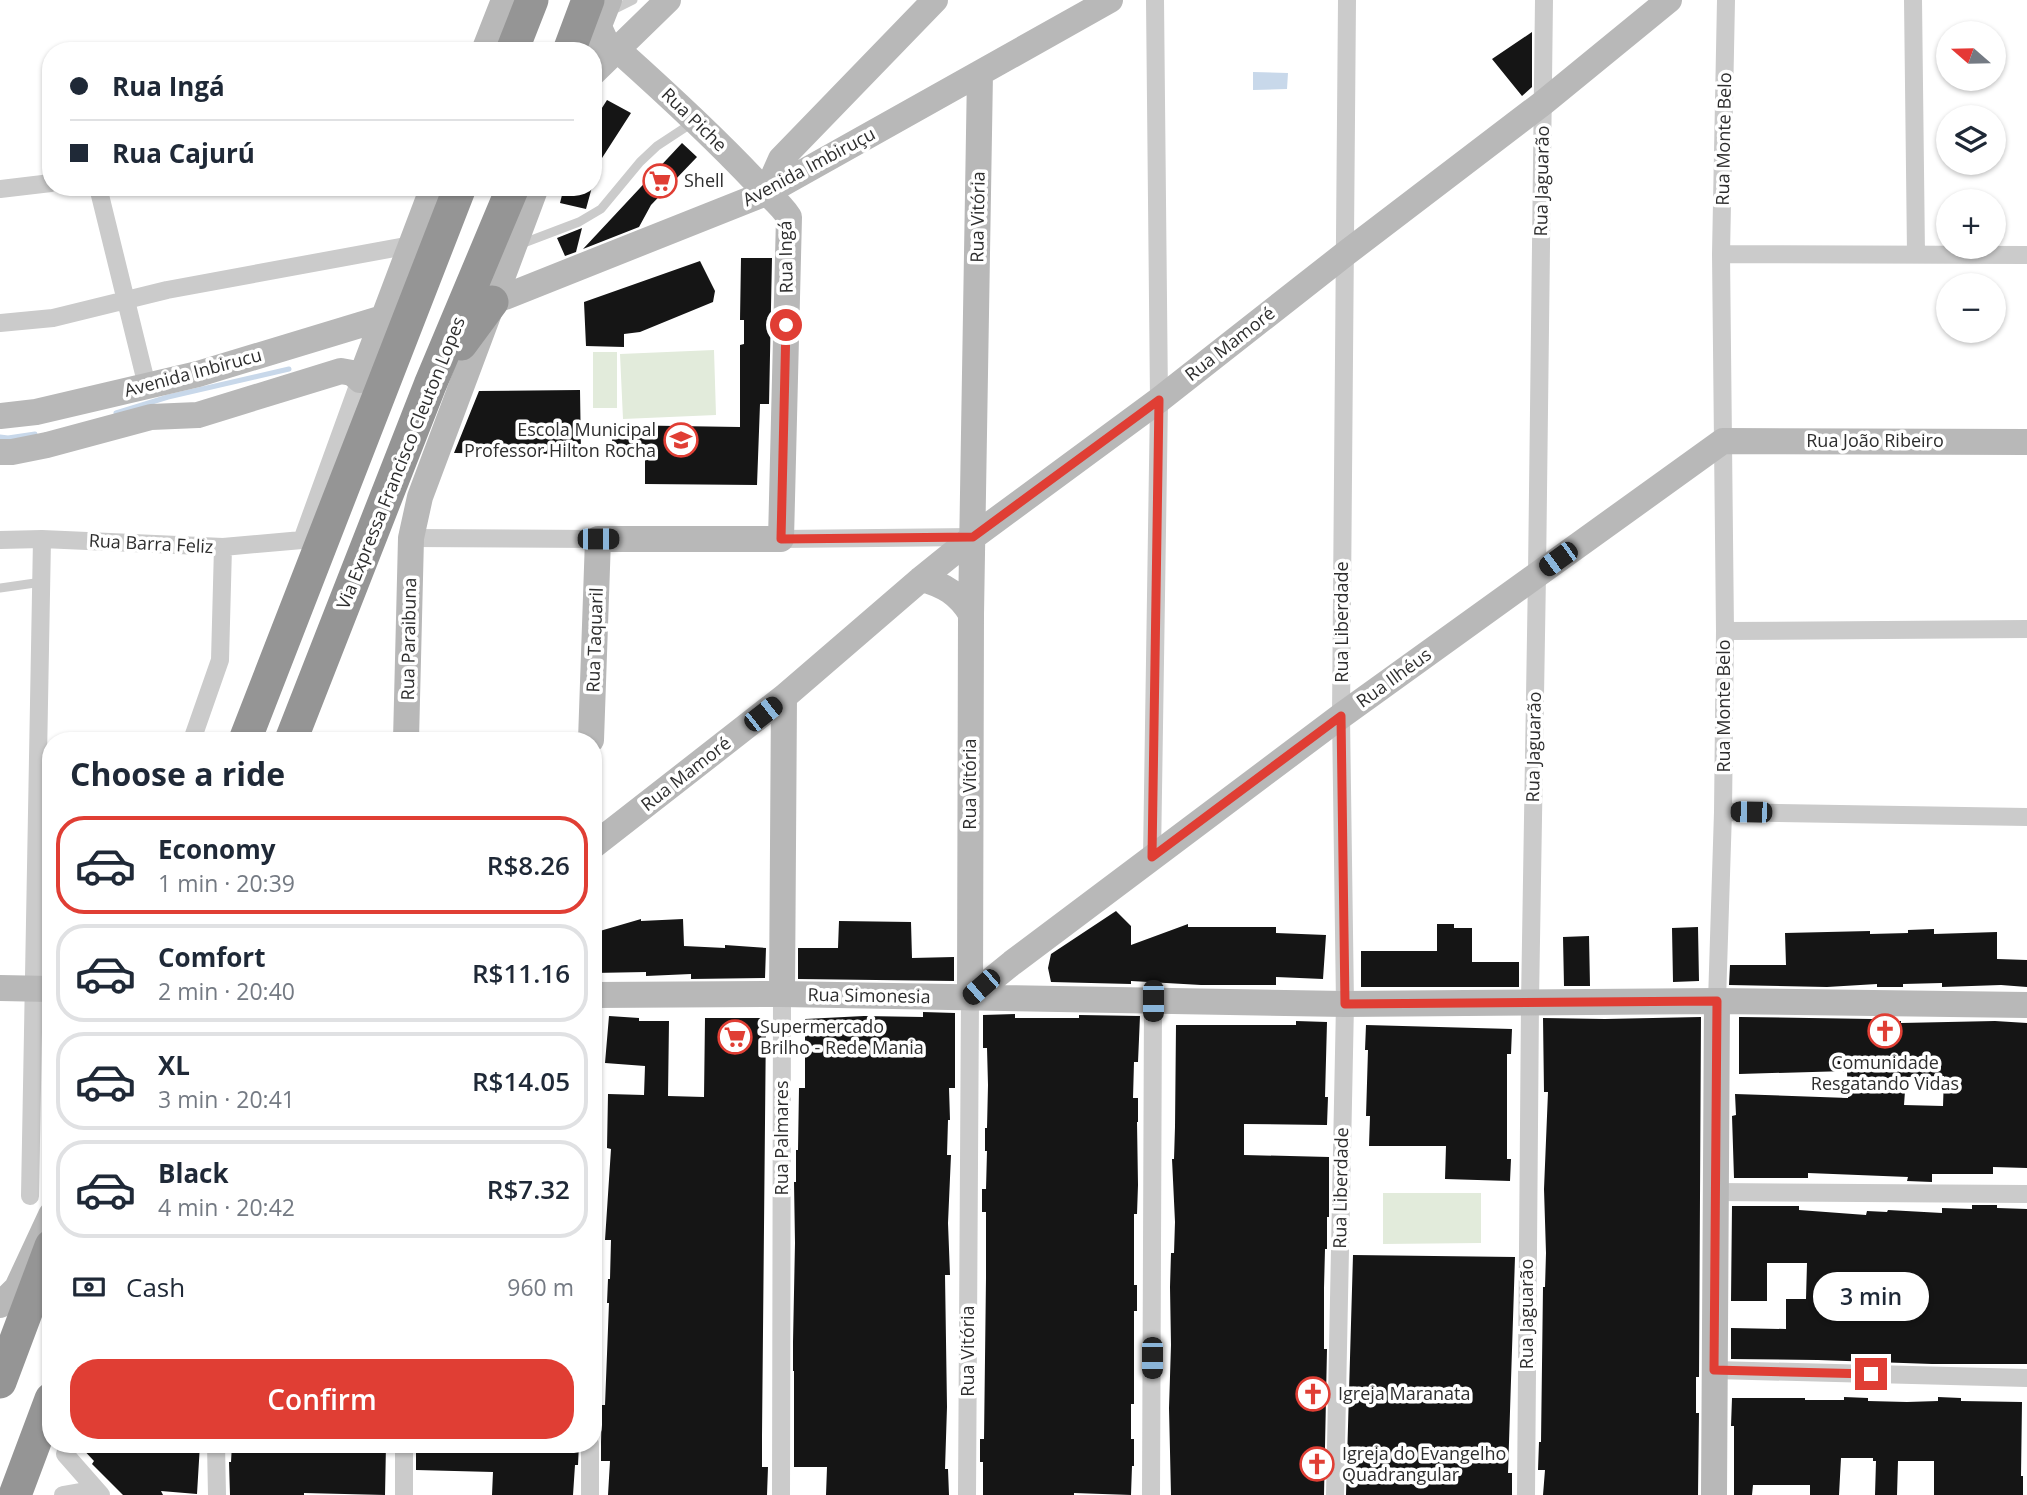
<!DOCTYPE html>
<meta charset="utf-8">
<style>
:root{--surface:#fff;--page:#f2f2f3;--text:#1f2937;--muted:#747a83;--line:#e0e1e3;--accent:#e03e34}
body{margin:0;font-family:"Open Sans",sans-serif;background:var(--page);color:var(--text);height:100vh;display:flex;flex-direction:column;font-size:26px;white-space:nowrap}
*{box-sizing:border-box;margin:0}
p{font-size:23px;color:var(--muted)}
.icon{flex:none;width:38px;height:38px;fill:none;stroke:currentColor;stroke-width:2;stroke-linecap:round;stroke-linejoin:round}
.map{position:relative;flex:1;overflow:hidden}
.drawer{position:absolute;left:42px;top:732px;width:560px;height:721px;display:flex;flex-direction:column;background:var(--surface);border-radius:28px;box-shadow:0 2px 5px #0004}
.drawer>*{flex:none}
.guide{position:absolute;left:42px;top:42px;width:560px;height:154px;border-radius:28px;box-shadow:0 2px 5px #0004;display:grid;align-content:center;height:154px;padding:0 28px;background:var(--surface)}
.needle{width:46px;rotate:290deg}
.fabs{position:absolute;left:1936px;top:21px;display:grid;gap:14px}
.fabs a{display:grid;place-items:center;width:70px;height:70px;border-radius:50%;background:var(--surface);box-shadow:0 2px 5px #0004;font-size:35px}
.end{position:absolute;width:32px;height:32px;margin:-16px;border:9px solid #e03e34;background:#fff;box-shadow:0 0 0 4px #fff}
.from{border-radius:50%}
.bubble{position:absolute;height:49px;border-radius:24px;background:var(--surface);box-shadow:0 2px 5px #0004;font-size:23px;font-weight:600;line-height:49px;text-align:center}
.car{position:absolute;width:21px;height:42px;margin:-21px -10px;border-radius:9px;box-shadow:0 0 5px 2px #0007;background:linear-gradient(#222 24%,#8ab4d8 0 40%,#222 0 76%,#8ab4d8 0 86%,#222 0)}
.guide b{display:flex;align-items:center;gap:24px;height:66px;font-size:26px}
.guide b+b{border-top:2px solid var(--line)}
.guide i{width:18px;height:18px;background:var(--text)}
ul{padding:0;list-style:none}
li{display:flex;align-items:center;gap:21px;height:98px;margin:0 14px 10px;padding:0 14px;border:4px solid var(--line);border-radius:28px}
li div{flex:1}
li b{display:block;font-size:26px}
li em{font-style:normal;font-weight:600}
li.on{border-color:var(--accent)}
li>.icon{width:63px;height:63px;stroke-width:1.5}
h2{padding:0 28px;font-size:32px;line-height:84px}
.pay{display:flex;align-items:center;gap:18px;height:77px;padding:0 28px;font-size:26px}
.pay p{margin-inline-start:auto}
.primary-button{display:flex;gap:14px;margin-top:auto;padding:14px 28px}
.primary-button a{flex:1;height:80px;border-radius:28px;background:var(--accent);color:#fff;font-size:28px;font-weight:600;line-height:80px;text-align:center}
.map>svg:first-child{display:block}
</style>
<div class="map">
<svg width="2027" height="1495" viewBox="0 0 2027 1495">
<rect width="100%" height="100%" fill="#fff"/>
<path fill="#e2ebdb" d="M714 350 716 415 623 419 620 354Z
M593 352H617V408H593Z
M1383 1193H1481V1243L1383 1244Z"/>
<path fill="#c8d8ea" d="M1253 72 1288 73 1287 89 1253 90Z"/>
<g fill="none" stroke-linecap="round" stroke-linejoin="round">
<path stroke="#c8d8ea" stroke-width="5" d="M116 413 168 397 289 369
M0 437 8 438 35 434"/>
</g>
<path fill="#151515" fill-rule="evenodd" d="M1532 32V87L1522 96 1492 59Z
M607 100 631 113 593 172V122Z
M682 143 697 157 651 205 639 227 583 249Z
M564 187H592L586 209 560 203Z
M582 228 576 252 565 256 557 238Z
M741 258H772L769 404H760L757 485 645 484V450L612 449V425L740 427V345L744 344V320H740Z
M700 261 715 291 713 302 640 332 624 334V347L586 346 584 302Z
M580 390 581 454 454 453 479 391Z
M1116 911 1131 926V945L1188 924V927H1276V933L1326 935 1323 979 1276 977V985H1201L1131 981V984L1051 982 1048 968 1051 954Z
M641 919V921L683 919 684 946 725 948V945L766 948 765 978 691 979V974L646 976V972L593 973V933Z
M839 921 911 922 912 958 954 957V981L798 979V948H838Z
M1437 924H1454V928H1472V962H1519V987H1361V951H1437Z
M1698 927 1699 981 1673 982 1672 928Z
M1934 929V934L1997 932V959L2027 960V987L2001 985 1942 987V983L1903 984V987H1877V984L1827 987 1729 985 1730 965H1786L1785 933 1870 931V934L1908 933V930Z
M1589 936 1590 986H1564L1563 937Z
M923 1012 955 1013V1088H949L950 1120H948L947 1155H951L948 1223 950 1275H945L947 1407 945 1469H948L949 1495H826L827 1467H794V1371H793V1342L795 1243 794 1182H796V1150H798L799 1088H805V1019L864 1016 923 1017Z
M1015 1014V1018H1079V1015L1140 1016 1138 1062H1134L1133 1098H1138V1122H1137L1138 1185 1137 1214H1134V1285H1137V1311H1134V1404H1131V1439H1134V1466H1132L1131 1495 1074 1493V1495H983V1462H980V1439H984L986 1278V1212H982V1189H986L987 1151H985V1128H987L988 1085 987 1048H983V1015Z
M609 1016 639 1018V1021H669L668 1096 704 1097 705 1018H766L762 1436V1467H768L767 1495H608L610 1461H601V1442L602 1405H605L609 1303H607L608 1279H610L611 1240H605L611 1149 607 1148 608 1094 644 1095 645 1066 605 1063Z
M1701 1017 1699 1377H1696V1413H1699L1698 1495H1543L1545 1470H1538L1539 1442H1541L1543 1287H1545L1546 1253 1544 1189 1548 1092H1544L1543 1018 1605 1019Z
M1739 1017 1872 1019V1022L1901 1021V1023L1995 1021 2027 1023V1168L1993 1167V1174H1932V1182L1907 1181 1908 1177 1808 1173V1178H1734L1732 1116 1736 1115 1735 1094 1848 1098 1847 1071 1739 1074ZM1944 1076 1943 1106 1904 1105 1906 1077Z
M1296 1021 1327 1022 1325 1097H1328L1327 1125 1244 1124V1155L1329 1157V1217H1327V1249H1325L1324 1288V1349H1327L1324 1495H1171L1169 1408 1171 1345 1170 1287 1171 1253H1174L1175 1222 1172 1159H1174L1175 1127 1176 1025H1296Z
M1366 1025 1512 1029 1511 1054H1507V1159H1511L1510 1181 1445 1179 1446 1146H1369L1370 1116H1366L1368 1050H1365Z
M1972 1205H1997V1208L2027 1209V1364H1932L1818 1360 1731 1359V1328L1786 1329V1299H1806L1807 1263H1767V1301H1731L1732 1206H1799V1210L1866 1215 1867 1211 1887 1212 1888 1210 1942 1213V1208L1972 1209Z
M1353 1255 1515 1257 1508 1473H1512V1495H1346Z
M1844 1397 1868 1398V1401L1907 1402 1938 1401V1397L1961 1398V1401L2022 1402 2021 1476H2023V1495H1934V1461H1898L1897 1495H1875L1876 1461H1873V1458H1841L1839 1495H1810V1485H1753L1752 1495H1734V1426H1731L1732 1398H1805V1400H1844Z
M78 1444H200L197 1494 161 1491 163 1495H123L92 1464 94 1461Z
M232 1444H386L385 1495 304 1493V1495H230L229 1462H231Z
M416 1444H579L578 1465H575L573 1495H492L493 1472 416 1470Z"/>
<g fill="none" stroke-linecap="round" stroke-linejoin="round">
<path stroke="#cbcbcb" stroke-width="9" d="M611 11 633 0
M521 244 579 222 601 209 640 162 657 146 692 123
M0 588 42 582"/>
<path stroke="#cbcbcb" stroke-width="18" d="M1913 0 1916 254
M98 187 147 386
M0 189 51 183
M1721 254 2027 255
M0 323 53 318 167 290 411 245
M411 538 598 539
M781 539 973 537
M0 540 42 539 223 547 302 540 360 380
M1725 631 2027 629
M192 740 220 660 223 547
M1723 812 2027 817
M1152 857 1159 400 1155 0
M1717 1001 1723 812 1725 631 1721 254 1726 0
M1715 1192 2027 1194
M30 1196 42 539
M1715 1370 2027 1378
M216 1444 217 1495
M65 1454 101 1495
M63 1495 80 1492 94 1495
M404 1495V1444
M590 1495V1444
M781 1495 782 994
M967 1495 970 997
M1151 1495 1153 1001
M1335 1495 1345 1004 1341 716 1347 0
M1526 1495 1530 1002 1537 574 1544 0"/>
<path stroke="#b8b8b8" stroke-width="26" d="M484 51 504 0
M589 51 609 0
M593 73 668 0
M766 193 781 159 935 0
M492 302 766 193 1110 0
M0 416 36 412 198 374 383 318
M0 452H12L47 445 151 417 198 415 341 371 352 373 360 380 433 187
M921 579C943 584 959 594 971 614
M406 740 411 538 420 497 536 187
M591 740 598 539H781L789 217C780 203 767 194 756 182 712 135 666 93 618 50L606 42 599 27
M593 846 784 697 921 579 973 537 1159 400 1345 254 1543 103 1669 0
M0 988 51 989
M782 994 784 697
M593 995 782 994 1345 1004 1717 1001 2027 1005
M970 997 1012 963 1341 716 1723 441 2027 442
M970 997 971 614 980 73
M0 1305 17 1288 51 1215
M1714 1495 1717 1001"/>
<path stroke="#959595" stroke-width="33" d="M512 51 532 0
M569 51 588 0
M461 344 492 302
M245 740 460 187
M291 740 430 385 513 187
M0 1382 51 1246
M15 1495 51 1399"/>
</g>
<g fill="none" stroke-linecap="round" stroke-linejoin="round">
<path stroke="#e03e34" stroke-width="9" d="M786 325 781 539 973 537 1159 400 1152 857 1341 716 1345 1004 1717 1001 1714 1370 1871 1374"/>
</g>
<defs>
<symbol id="supermarket-ring" viewBox="-11 -11 22 22"><circle r="9.5" fill="#fff" stroke="#e03e34" stroke-width="1.5"/><path d="M-6-5.5h2.5l.6 2H6L4.5 2H-2.5L-4.4-4H-6ZM-1.5 3.2a1.3 1.3 0 1 0 .1 0ZM3 3.2a1.3 1.3 0 1 0 .1 0Z" fill="#e03e34"/></symbol>
<symbol id="school-ring" viewBox="-11 -11 22 22"><circle r="9.5" fill="#fff" stroke="#e03e34" stroke-width="1.5"/><path d="M0-5L7-2L0 1L-7-2ZM-4 1L0 2.5L4 1V4Q0 6-4 4Z" fill="#e03e34"/></symbol>
<symbol id="church-ring" viewBox="-11 -11 22 22"><circle r="9.5" fill="#fff" stroke="#e03e34" stroke-width="1.5"/><path d="M-1.2-6h2.4v3.5h3.3v2.4h-3.3V6h-2.4V-.1h-3.3v-2.4h3.3Z" fill="#e03e34"/></symbol>
</defs>
<g fill-rule="evenodd">
<use href="#supermarket-ring" x="641" y="162" width="38" height="38"/>
<use href="#school-ring" x="662" y="421" width="38" height="38"/>
<use href="#church-ring" x="1866" y="1012" width="38" height="38"/>
<use href="#supermarket-ring" x="716" y="1018" width="38" height="38"/>
<use href="#church-ring" x="1294" y="1375" width="38" height="38"/>
<use href="#church-ring" x="1298" y="1445" width="38" height="38"/>
</g>
<g text-anchor="middle" stroke-width="7" stroke-linejoin="round" paint-order="stroke">
<g font-size="18" fill="#2e2e2e" stroke="#fff">
<text transform="translate(694 120) rotate(44)" y="6">Rua Piche</text>
<text transform="translate(1724 139) rotate(-89)" y="6">Rua Monte Belo</text>
<text transform="translate(809 167) rotate(-28)" y="6">Avenida Imbiruçu</text>
<text transform="translate(1542 181) rotate(-89)" y="6">Rua Jaguarão</text>
<text transform="translate(978 217) rotate(-89)" y="6">Rua Vitória</text>
<text transform="translate(786 257) rotate(-91)" y="6">Rua Ingá</text>
<text transform="translate(1230 344) rotate(-38)" y="6">Rua Mamoré</text>
<text transform="translate(193 373) rotate(-15)" y="6">Avenida Inbirucu</text>
<text x="1875" y="447">Rua João Ribeiro</text>
<text transform="translate(401 463) rotate(-68)" y="6">Via Expressa Francisco Cleuton Lopes</text>
<text transform="translate(151 544) rotate(3)" y="6">Rua Barra Feliz</text>
<text transform="translate(1342 622) rotate(-90)" y="6">Rua Liberdade</text>
<text transform="translate(409 639) rotate(-89)" y="6">Rua Paraibuna</text>
<text transform="translate(595 640) rotate(-88)" y="6">Rua Taquaril</text>
<text transform="translate(1394 678) rotate(-36)" y="6">Rua Ilhéus</text>
<text transform="translate(1724 706) rotate(-90)" y="6">Rua Monte Belo</text>
<text transform="translate(1534 747) rotate(-89)" y="6">Rua Jaguarão</text>
<text transform="translate(686 774) rotate(-38)" y="6">Rua Mamoré</text>
<text transform="translate(970 784) rotate(-90)" y="6">Rua Vitória</text>
<text transform="translate(869 996) rotate(1)" y="6">Rua Simonesia</text>
<text transform="translate(782 1138) rotate(-90)" y="6">Rua Palmares</text>
<text transform="translate(1341 1188) rotate(-89)" y="6">Rua Liberdade</text>
<text transform="translate(1527 1314) rotate(-90)" y="6">Rua Jaguarão</text>
<text transform="translate(968 1351) rotate(-90)" y="6">Rua Vitória</text>
</g>
<g font-size="18" fill="#2e2e2e" stroke="#fff" text-anchor="start">
<text x="684" y="187">Shell</text>
<text x="656" y="436" text-anchor="end">Escola Municipal<tspan x="656" dy="21">Professor Hilton Rocha</tspan></text>
<text x="760" y="1033">Supermercado<tspan x="760" dy="21">Brilho - Rede Mania</tspan></text>
<text x="1885" y="1069" text-anchor="middle">Comunidade<tspan x="1885" dy="21">Resgatando Vidas</tspan></text>
<text x="1338" y="1400">Igreja Maranata</text>
<text x="1342" y="1460">Igreja do Evangelho<tspan x="1342" dy="21">Quadrangular</tspan></text>
</g>
</g>
</svg>
<div class="fabs">
<a><svg class="needle" viewBox="-14 -14 28 28"><path d="M0-13l5 13h-10z" fill="#e53935"/><path d="M0 13l5-13h-10z" fill="#747a83"/></svg></a>
<a><svg class="icon" aria-label="layers" viewBox="0 0 24 24"><path d="M12 4l9 5-9 5-9-5zM3 14l9 5 9-5"/></svg></a>
<a>+</a>
<a>−</a>
</div>
<i class="end from" style="left:786px;top:325px"></i>
<i class="end" style="left:1871px;top:1374px"></i>
<div class="bubble" style="left:1813px;top:1272px;width:116px">3 min</div>
<i class="car" style="left:598px;top:539px;rotate:90deg"></i>
<i class="car" style="left:1558px;top:559px;rotate:234deg"></i>
<i class="car" style="left:763px;top:714px;rotate:52deg"></i>
<i class="car" style="left:1751px;top:812px;rotate:271deg"></i>
<i class="car" style="left:981px;top:987px;rotate:229deg"></i>
<i class="car" style="left:1153px;top:1001px;rotate:180deg"></i>
<i class="car" style="left:1152px;top:1358px;rotate:180deg"></i>
<div class="guide">
<b><i class="from"></i>Rua Ingá</b>
<b><i></i>Rua Cajurú</b>
</div>
<section class="drawer">
<h2>Choose a ride</h2>
<ul>
<li class="on"><svg class="icon" aria-label="car" viewBox="0 0 24 24"><path d="M5 17H2v-5l4-1 3-4h7l3 4 3 1v5h-3M9 17h6M6 11h13"/><circle cx="7" cy="17" r="2"/><circle cx="17" cy="17" r="2"/></svg><div><b>Economy</b><p>1 min · 20:39</p></div><em>R$8.26</em></li>
<li><svg class="icon" aria-label="car" viewBox="0 0 24 24"><path d="M5 17H2v-5l4-1 3-4h7l3 4 3 1v5h-3M9 17h6M6 11h13"/><circle cx="7" cy="17" r="2"/><circle cx="17" cy="17" r="2"/></svg><div><b>Comfort</b><p>2 min · 20:40</p></div><em>R$11.16</em></li>
<li><svg class="icon" aria-label="car" viewBox="0 0 24 24"><path d="M5 17H2v-5l4-1 3-4h7l3 4 3 1v5h-3M9 17h6M6 11h13"/><circle cx="7" cy="17" r="2"/><circle cx="17" cy="17" r="2"/></svg><div><b>XL</b><p>3 min · 20:41</p></div><em>R$14.05</em></li>
<li><svg class="icon" aria-label="car" viewBox="0 0 24 24"><path d="M5 17H2v-5l4-1 3-4h7l3 4 3 1v5h-3M9 17h6M6 11h13"/><circle cx="7" cy="17" r="2"/><circle cx="17" cy="17" r="2"/></svg><div><b>Black</b><p>4 min · 20:42</p></div><em>R$7.32</em></li>
</ul>
<div class="pay"><svg class="icon" aria-label="cash" viewBox="0 0 24 24"><path d="M3 7h18v10H3z"/><circle cx="12" cy="12" r="2"/></svg>Cash<p>960 m</p></div>
<div class="primary-button"><a>Confirm</a></div>
</section>
</div>
